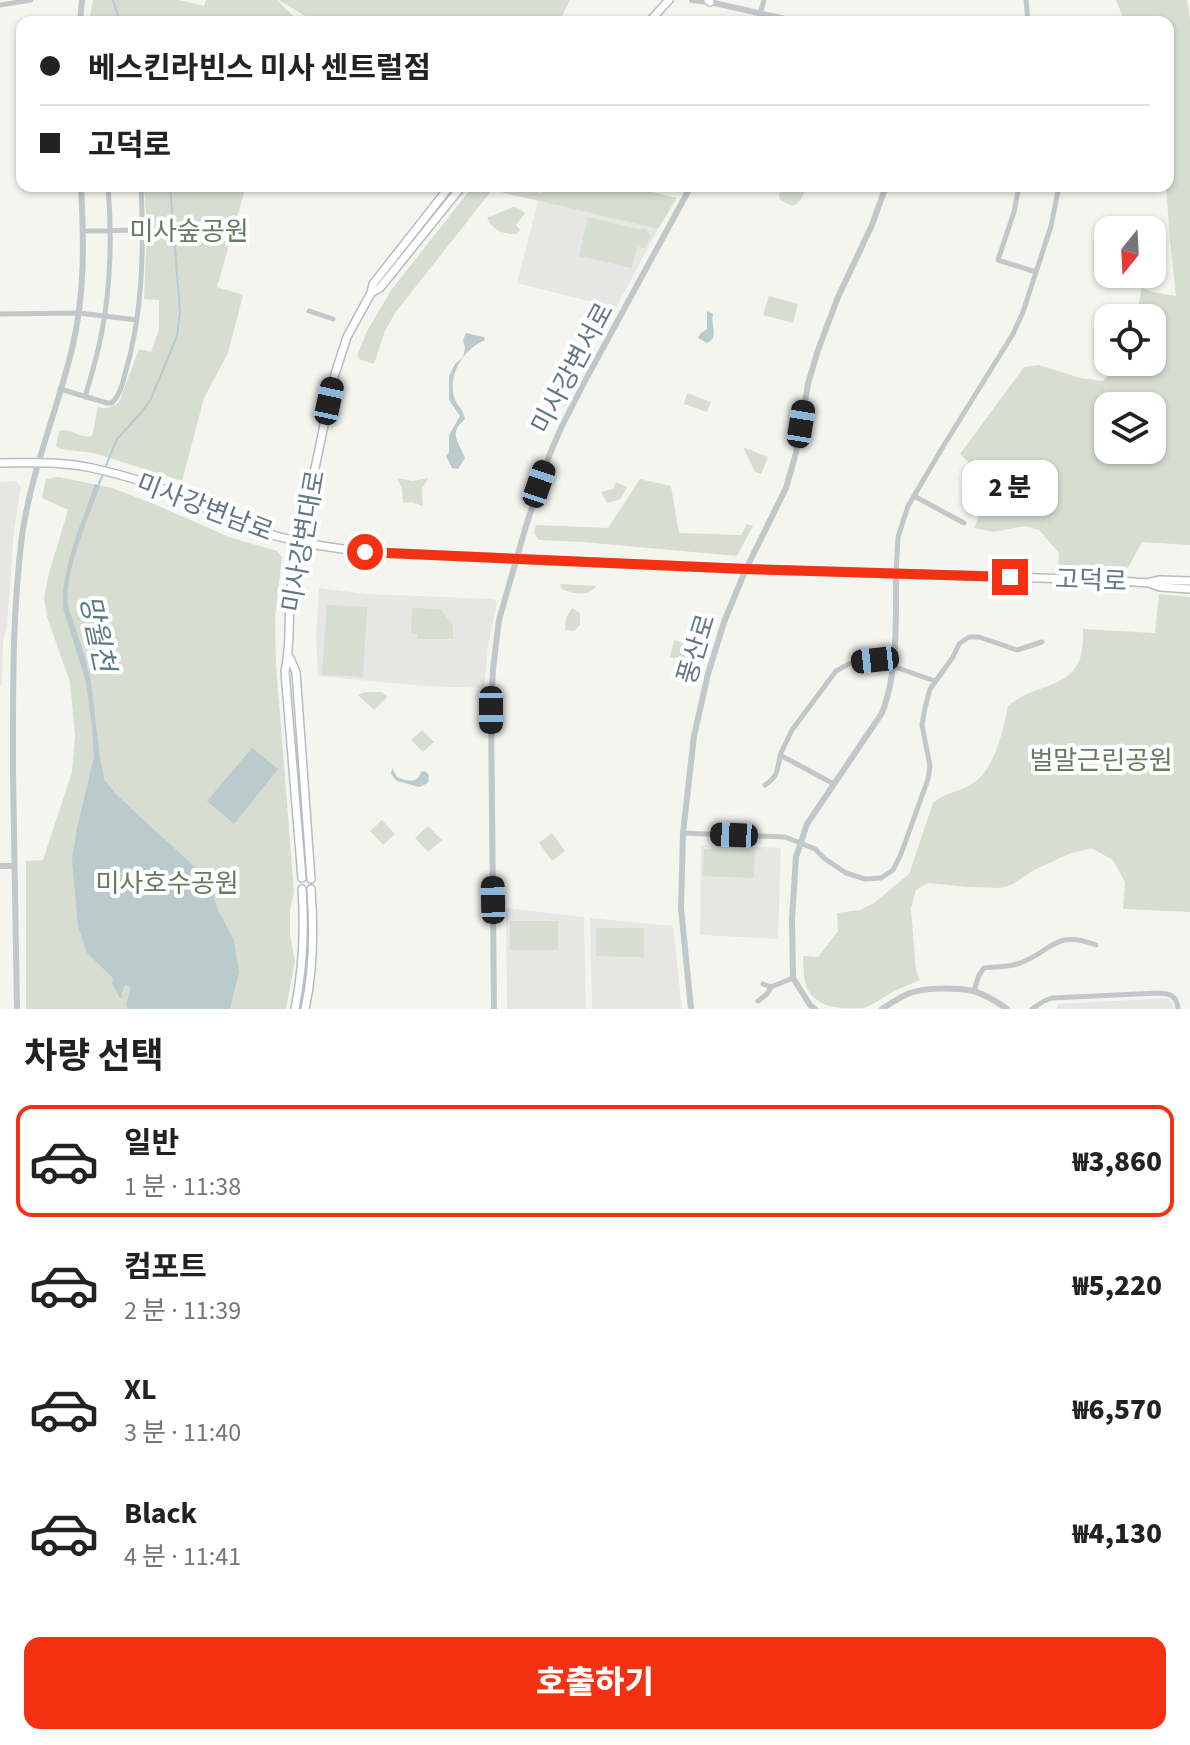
<!DOCTYPE html>
<html lang="ko">
<meta charset="utf-8">
<style>
:root{--surface:#fff;--page:#f2f2f2;--text:#222;--muted:#767676;--line:#e0e0e0;--accent:#f43112}
body{margin:0;font-family:"Source Sans 3","Noto Sans KR",sans-serif;background:var(--page);color:var(--text);height:100vh;display:flex;flex-direction:column;font-size:30px;white-space:nowrap}
*{box-sizing:border-box;margin:0}
p{font-size:26px;color:var(--muted)}
.icon{flex:none;width:44px;height:44px;fill:none;stroke:currentColor;stroke-width:2;stroke-linecap:round;stroke-linejoin:round}
.map{position:relative;height:1009px;overflow:hidden}
.panel{display:flex;flex-direction:column;background:var(--surface);flex:1}
.panel>*{flex:none}
.top-card{position:absolute;left:16px;top:16px;width:1158px;height:176px;border-radius:16px;box-shadow:0 2px 6px #0004;display:grid;align-content:center;height:176px;padding:0 24px;background:var(--surface)}
.needle{width:52px;rotate:198deg}
.controls{position:absolute;left:1094px;top:216px;display:grid;gap:16px}
.controls a{display:grid;place-items:center;width:72px;height:72px;border-radius:16px;background:var(--surface);box-shadow:0 2px 6px #0004;font-size:40px}
.end{position:absolute;width:36px;height:36px;margin:-18px;border:10px solid #f43112;background:#fff;box-shadow:0 0 0 4px #fff}
.from{border-radius:50%}
.bubble{position:absolute;height:56px;border-radius:16px;background:var(--surface);box-shadow:0 2px 6px #0004;font-size:26px;font-weight:800;line-height:56px;text-align:center}
.car{position:absolute;width:24px;height:48px;margin:-24px -12px;border-radius:10px;box-shadow:0 0 6px 2px #0007;background:linear-gradient(#222 24%,#8ab4d8 0 40%,#222 0 76%,#8ab4d8 0 86%,#222 0)}
.top-card b{display:flex;align-items:center;gap:28px;height:76px;font-size:30px}
.top-card b+b{border-top:2px solid var(--line)}
.top-card i{width:20px;height:20px;background:var(--text)}
ul{padding:0;list-style:none}
li{display:flex;align-items:center;gap:24px;height:112px;margin:0 16px 12px;padding:0 8px;border:4px solid transparent;border-radius:16px}
li div{flex:1}
li b{display:block;font-size:30px}
li em{font-style:normal;font-weight:800}
li.on{border-color:var(--accent)}
li>.icon{width:72px;height:72px;stroke-width:1.5}
h2{padding:0 24px;font-size:36px;line-height:96px}
.cta{display:flex;gap:16px;margin-top:auto;padding:16px 24px}
.cta a{flex:1;height:92px;border-radius:16px;background:var(--accent);color:#fff;font-size:32px;font-weight:800;line-height:92px;text-align:center}
.map>svg:first-child{display:block}
</style>
<div class="map">
<svg width="1190" height="1009" viewBox="0 0 1190 1009">
<rect width="100%" height="100%" fill="#f5f5f0"/>
<path fill="#e6e6e4" d="M538 201 658 229 616 308 517 283Z
M16 481 21 487 14 530 7 626 3 642 2 685H0V482Z
M319 588 367 594 494 599 497 603 488 646 484 688 424 686 318 676 316 637Z
M701 845 781 848 778 939 700 935Z
M506 908 584 917 586 1009H507Z
M590 918 673 926 682 1009H592Z
M1168 998 1173 1004V1009H1057V1004Z"/>
<path fill="#d7ddd1" fill-rule="evenodd" d="M93 0H179L204 6 206 0H277L299 22H89Z
M279 0H570L559 22H315Z
M1116 0H1187L1190 18V545L1142 542 1128 568 1058 565 1059 553 1039 530 1025 526 994 532 974 528 992 485 960 454 1024 367 1039 365 1080 378 1103 381 1116 368 1119 362H1152V318H1136L1142 288 1152 292 1176 296 1170 241 1166 186H1168V22H1125ZM1108 406H1152V450H1108Z
M144 186H246L217 287 243 295 228 353 204 398 182 481 94 453 61 449 56 446 59 431C70 427 81 439 92 436L98 407C107 409 111 408 119 402L139 349 151 352 159 330V300L144 299 147 228Z
M473 186 491 190 495 186H511L542 193 547 186H627L677 198 658 229 492 190 395 313 385 331 374 364 359 359 357 356 367 331 392 289Z
M784 186 805 187C803 197 801 203 792 206L780 200 779 195Z
M513 207 520 209 525 213 516 225 520 230 517 234C504 235 492 230 487 218Z
M588 217 641 230 644 229 649 233 651 237 644 248 639 247 638 243 632 268 579 256Z
M769 296 798 304 793 323 763 315Z
M687 393 711 402 707 412 684 404Z
M743 447 768 457 761 474 755 472Z
M59 477 112 488 154 504 229 537 277 551 282 557 275 618 276 664 294 892 290 909V935L295 961 286 1009H26V861L43 860 72 772 75 736 70 682 47 617 44 597 49 573 68 510 42 498 46 479Z
M397 478 413 481 428 478 422 489 423 506 411 502 403 503 402 489Z
M640 479 671 486 679 533 741 535 747 524 753 526 737 556 582 542 539 540 534 533 536 525 608 528Z
M616 482 627 487 621 499 607 503 601 492 613 489Z
M560 584 595 586 596 587C587 597 572 594 562 589Z
M1159 594 1190 597V912L1123 909 1125 882 1113 860 1091 848 1069 854 1036 869 1011 885 1001 888 968 887 928 883 916 890 911 908 916 971 920 980C910 984 900 988 891 993 881 998 873 1006 863 1008 842 1009 817 1009 807 988 803 979 804 966 803 956L818 957 838 931 837 913 860 910 874 903 909 874 933 803C943 793 959 792 972 784 995 770 1003 730 1008 706 1014 702 1019 698 1025 695 1046 685 1075 682 1081 655 1083 646 1083 637 1083 629L1155 633Z
M327 605 367 607 363 677 322 675Z
M412 608 440 609 453 625V639H417V634L411 633Z
M572 608 580 613V625L574 631 565 630 566 618Z
M674 640 688 644 684 660 670 657Z
M365 692H382L387 697 374 710 358 695Z
M422 730 434 742 423 752 411 740Z
M382 820 395 834 383 845 370 831Z
M428 826 442 840 428 852 415 838Z
M552 833 565 851 552 861 539 843Z
M704 849 755 850 754 878 703 876Z
M510 921H558V950H510Z
M596 928H644V957L596 956Z"/>
<path fill="#bacacd" d="M707 311 713 314C710 325 720 337 707 343L698 338 700 334 707 329Z
M466 333 484 337 485 340C464 349 448 373 454 397 456 405 463 408 465 419 448 434 458 440 465 458L458 469 452 468 446 456 449 452V435L460 416 449 400V376L455 364 463 357 465 348 463 340Z
M95 484 100 486C88 519 64 572 68 606L85 657 91 682 100 758 104 779 115 793 138 815 208 879 218 910 234 940 235 948 239 972 230 1009H128L126 1004 131 987 125 985 122 993V998H120L112 984 113 978 87 953 78 926 72 860 77 828 94 757 92 727 86 682 63 608C60 571 83 519 95 484Z
M252 748 278 769 234 824 207 801Z
M392 768 397 777C406 781 418 784 421 772L425 771 429 775 428 783 419 787 397 781 391 774Z"/>
<g fill="none" stroke-linecap="round" stroke-linejoin="round">
<path stroke="#bacacd" stroke-width="2" d="M113 0 120 22
M105 468 117 439 141 413 151 399 177 336 180 311 170 186
M98 486 103 474"/>
<defs>
<path id="secondary" d="M708 0 710 2
M649 22 669 0
M371 293 380 288 462 186
M0 463C30 463 62 461 92 468 123 475 155 484 185 498 206 507 225 519 246 526 284 541 325 547 365 552L746 569 1104 580 1149 583 1160 587 1190 589
M1151 582 1160 580 1190 581
M290 658 296 672 311 879
M302 878 285 671C292 641 287 610 292 579L334 377 347 337 371 293 373 284 450 186
M295 1009C303 969 305 930 302 889
M305 1009C314 969 314 930 311 889"/>
</defs>
<use href="#secondary" stroke="#b6bcc0" stroke-width="10"/>
<path stroke="#c2c7ca" stroke-width="5" d="M1026 0 1028 22
M0 5 31 0
M760 14 764 0
M1019 186 1014 212 998 260 1036 272
M83 231 142 230
M309 311 333 319
M0 314 79 313 137 320
M60 389 107 403H112C120 395 122 385 125 374 143 314 144 249 141 186
M85 397C91 377 97 356 101 336 111 287 112 235 108 186
M914 496 964 523
M896 574 898 537 908 506 944 445 1013 334 1023 312 1051 226 1059 186
M834 784 780 755 792 730 836 671 849 664 854 662 875 660 935 681
M765 785C777 778 778 769 780 755
M683 833 785 837 815 849 825 859 846 873 865 879 881 878 893 870 901 854 928 779 930 766 922 725 925 708 930 689 953 657 959 644 969 637H979L1017 650 1042 642
M763 984 771 987
M974 991 979 975 984 968C995 967 1007 967 1017 964 1051 954 1053 928 1096 945
M758 1001 767 994 771 987 793 978
M1032 1009 1044 1001 1052 998 1158 993C1170 993 1177 996 1178 1009"/>
<path stroke="#c2c7ca" stroke-width="6" d="M692 0 710 2 798 22
M80 22 82 0
M0 866H14
M17 1009C15 930 14 851 13 772 13 693 12 615 22 536 31 471 57 412 72 349 85 295 84 241 81 186
M494 1009 491 710 493 669 499 620 526 526 549 456 561 428 586 379 691 186
M691 1009 681 908 683 833 694 736 708 674 724 622 746 569 786 488 796 453 808 384 818 350 838 297 872 225 886 186
M815 1009 810 1005 793 978 792 919 796 857 807 824 882 713C898 673 896 617 896 574
M882 1009C891 1003 900 997 910 993 926 987 957 988 973 991 985 994 997 1002 1007 1009"/>
<use href="#secondary" stroke="#fff" stroke-width="7"/>
</g>
<g fill="none" stroke-linecap="round" stroke-linejoin="round">
<path stroke="#f43112" stroke-width="10" d="M365 552 746 569 1010 577"/>
</g>
<g text-anchor="middle" stroke-width="8" stroke-linejoin="round" paint-order="stroke">
<g font-size="26" fill="#687b60" stroke="#fff">
<text x="189" y="240">미사숲공원</text>
<text x="1101" y="769">벌말근린공원</text>
<text x="167" y="892">미사호수공원</text>
</g>
<g font-size="26" fill="#617885" stroke="#fff">
<text transform="translate(572 368) rotate(-62)" y="9">미사강변서로</text>
<text transform="translate(205 507) rotate(21)" y="9">미사강변남로</text>
<text transform="translate(303 541) rotate(-80)" y="9">미사강변대로</text>
<text transform="translate(1091 580) rotate(2)" y="9">고덕로</text>
<text transform="translate(696 649) rotate(-73)" y="9">풍산로</text>
</g>
<g font-size="28" font-style="italic" fill="#5c7b83" stroke="#fff">
<text transform="translate(98 633) rotate(78)" y="10">망월천</text>
</g>
</g>
</svg>
<div class="controls">
<a><svg class="needle" viewBox="-14 -14 28 28"><path d="M0-13l5 13h-10z" fill="#e53935"/><path d="M0 13l5-13h-10z" fill="#767676"/></svg></a>
<a><svg class="icon" aria-label="locate" viewBox="0 0 24 24"><circle cx="12" cy="12" r="6"/><path d="M12 2v4M12 18v4M2 12h4M18 12h4"/></svg></a>
<a><svg class="icon" aria-label="layers" viewBox="0 0 24 24"><path d="M12 4l9 5-9 5-9-5zM3 14l9 5 9-5"/></svg></a>
</div>
<i class="end from" style="left:365px;top:552px"></i>
<i class="end" style="left:1010px;top:577px"></i>
<div class="bubble" style="left:962px;top:460px;width:96px">2 분</div>
<i class="car" style="left:329px;top:401px;rotate:12deg"></i>
<i class="car" style="left:801px;top:424px;rotate:9deg"></i>
<i class="car" style="left:539px;top:484px;rotate:19deg"></i>
<i class="car" style="left:875px;top:660px;rotate:264deg"></i>
<i class="car" style="left:491px;top:710px;rotate:180deg"></i>
<i class="car" style="left:734px;top:835px;rotate:272deg"></i>
<i class="car" style="left:493px;top:900px;rotate:359deg"></i>
<div class="top-card">
<b><i class="from"></i>베스킨라빈스 미사 센트럴점</b>
<b><i></i>고덕로</b>
</div>
</div>
<section class="panel">
<h2>차량 선택</h2>
<ul>
<li class="on"><svg class="icon" aria-label="car" viewBox="0 0 24 24"><path d="M5 17H2v-5l4-1 3-4h7l3 4 3 1v5h-3M9 17h6M6 11h13"/><circle cx="7" cy="17" r="2"/><circle cx="17" cy="17" r="2"/></svg><div><b>일반</b><p>1 분 · 11:38</p></div><em>₩3,860</em></li>
<li><svg class="icon" aria-label="car" viewBox="0 0 24 24"><path d="M5 17H2v-5l4-1 3-4h7l3 4 3 1v5h-3M9 17h6M6 11h13"/><circle cx="7" cy="17" r="2"/><circle cx="17" cy="17" r="2"/></svg><div><b>컴포트</b><p>2 분 · 11:39</p></div><em>₩5,220</em></li>
<li><svg class="icon" aria-label="car" viewBox="0 0 24 24"><path d="M5 17H2v-5l4-1 3-4h7l3 4 3 1v5h-3M9 17h6M6 11h13"/><circle cx="7" cy="17" r="2"/><circle cx="17" cy="17" r="2"/></svg><div><b>XL</b><p>3 분 · 11:40</p></div><em>₩6,570</em></li>
<li><svg class="icon" aria-label="car" viewBox="0 0 24 24"><path d="M5 17H2v-5l4-1 3-4h7l3 4 3 1v5h-3M9 17h6M6 11h13"/><circle cx="7" cy="17" r="2"/><circle cx="17" cy="17" r="2"/></svg><div><b>Black</b><p>4 분 · 11:41</p></div><em>₩4,130</em></li>
</ul>
<div class="cta"><a>호출하기</a></div>
</section>
